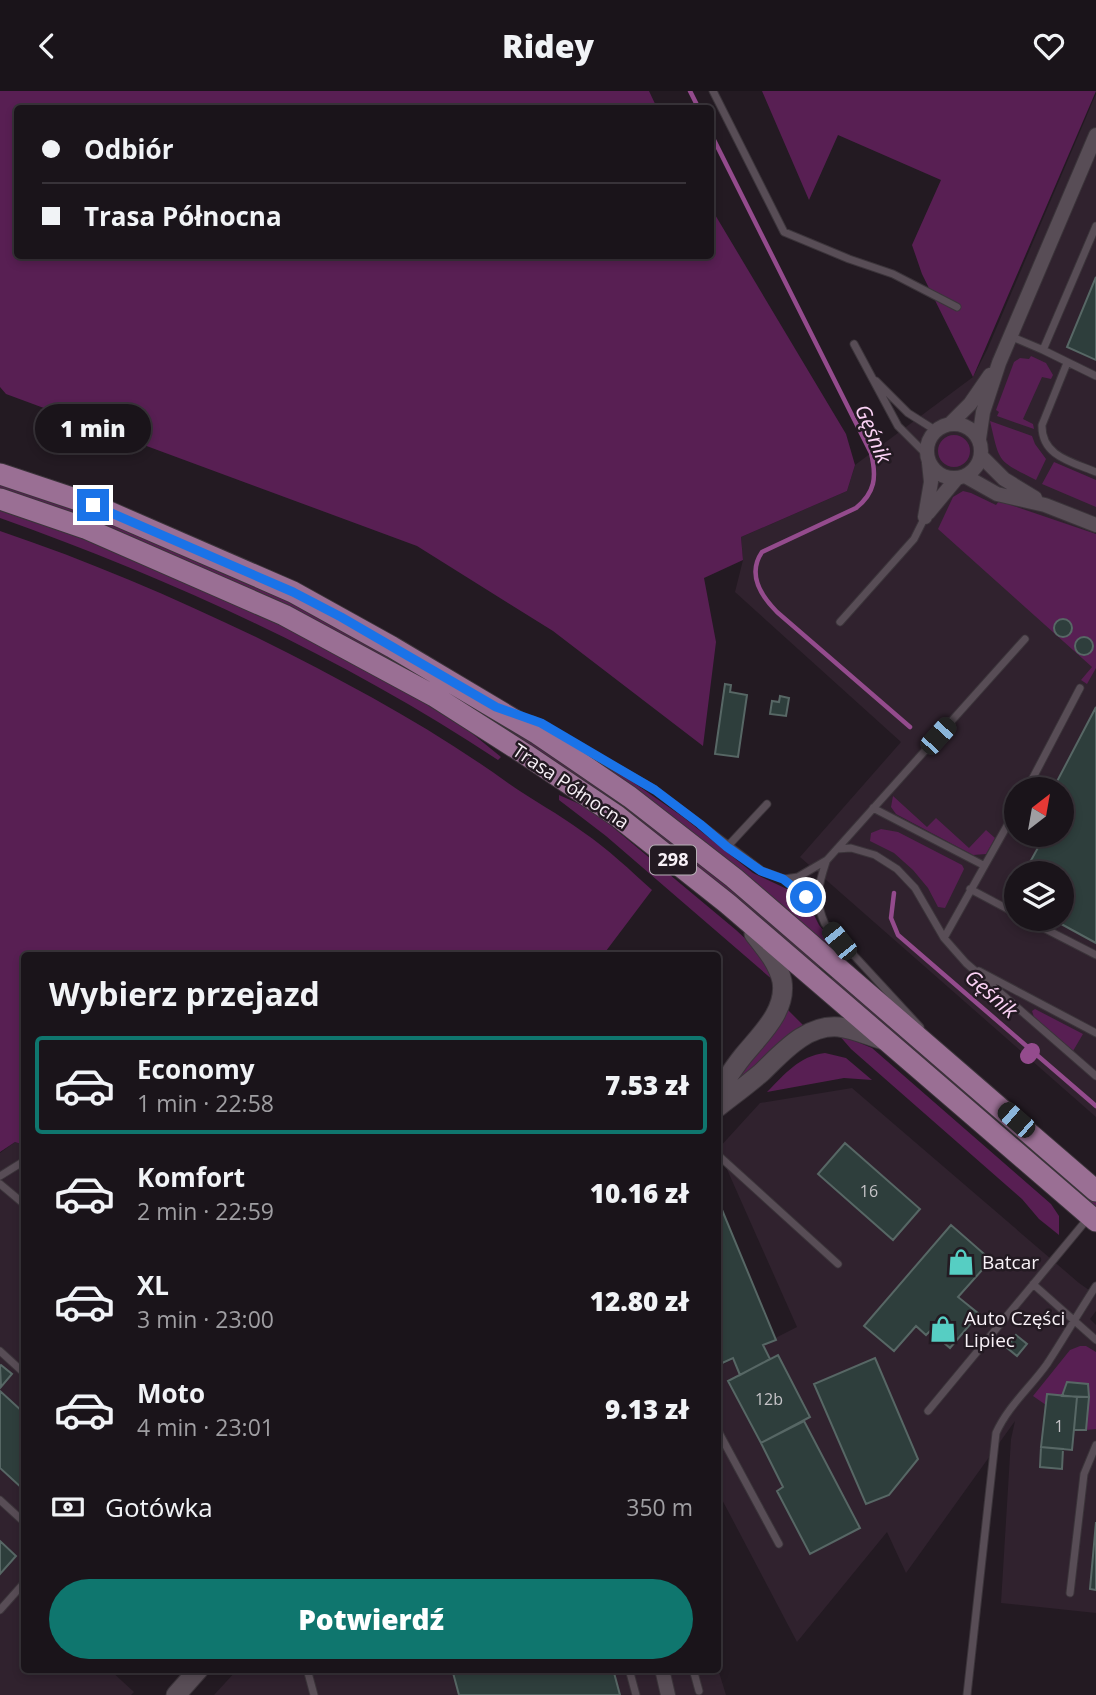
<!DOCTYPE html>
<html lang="pl">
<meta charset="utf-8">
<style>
:root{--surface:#1a141a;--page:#272127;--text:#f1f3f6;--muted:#9f9ea2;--line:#383339;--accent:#0f766e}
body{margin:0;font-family:"Open Sans",sans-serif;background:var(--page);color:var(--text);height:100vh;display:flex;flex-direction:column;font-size:26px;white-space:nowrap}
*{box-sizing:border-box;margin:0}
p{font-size:23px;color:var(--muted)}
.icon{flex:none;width:38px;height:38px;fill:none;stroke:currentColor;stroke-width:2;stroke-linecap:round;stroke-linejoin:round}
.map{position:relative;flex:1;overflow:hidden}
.panel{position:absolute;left:21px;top:861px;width:700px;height:721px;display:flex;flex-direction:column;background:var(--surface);border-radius:7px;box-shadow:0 4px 10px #0003,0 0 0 2px var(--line)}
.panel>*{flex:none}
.top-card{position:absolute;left:14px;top:14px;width:700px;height:154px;border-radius:7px;box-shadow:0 4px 10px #0003,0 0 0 2px var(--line);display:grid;align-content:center;height:154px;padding:0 28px;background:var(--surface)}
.needle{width:46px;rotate:31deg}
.buttons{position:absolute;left:1004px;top:686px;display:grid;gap:14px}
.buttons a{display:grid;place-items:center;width:70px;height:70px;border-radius:50%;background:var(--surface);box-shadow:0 4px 10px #0003,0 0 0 2px var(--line);font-size:35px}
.end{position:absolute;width:32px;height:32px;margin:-16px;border:9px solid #1a73e8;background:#fff;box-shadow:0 0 0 4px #fff}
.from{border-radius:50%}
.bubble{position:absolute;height:49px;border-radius:24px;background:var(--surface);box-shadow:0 4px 10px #0003,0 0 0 2px var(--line);font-size:23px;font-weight:800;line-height:49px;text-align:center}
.car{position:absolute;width:21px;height:42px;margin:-21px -10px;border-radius:9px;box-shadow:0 0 5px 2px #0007;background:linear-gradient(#222 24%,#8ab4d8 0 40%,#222 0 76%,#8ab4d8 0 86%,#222 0)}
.top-card b{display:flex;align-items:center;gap:24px;height:66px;font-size:26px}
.top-card b+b{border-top:2px solid var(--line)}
.top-card i{width:18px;height:18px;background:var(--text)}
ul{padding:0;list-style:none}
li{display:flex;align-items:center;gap:21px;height:98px;margin:0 14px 10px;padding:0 14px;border:4px solid transparent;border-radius:7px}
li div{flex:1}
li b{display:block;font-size:26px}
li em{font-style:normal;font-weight:800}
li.selected{border-color:var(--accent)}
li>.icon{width:63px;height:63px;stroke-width:1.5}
h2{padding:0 28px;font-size:32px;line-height:84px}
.pay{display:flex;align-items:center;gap:18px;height:77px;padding:0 28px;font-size:26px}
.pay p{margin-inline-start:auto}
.cta{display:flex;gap:14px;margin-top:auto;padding:14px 28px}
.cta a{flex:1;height:80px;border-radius:42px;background:var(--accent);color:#fff;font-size:28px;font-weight:800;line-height:80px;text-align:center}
header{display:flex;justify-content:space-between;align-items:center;height:91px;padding:0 28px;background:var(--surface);font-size:32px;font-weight:800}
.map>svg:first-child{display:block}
</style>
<header><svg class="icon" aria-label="back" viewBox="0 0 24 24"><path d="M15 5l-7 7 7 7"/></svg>Ridey<svg class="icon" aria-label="heart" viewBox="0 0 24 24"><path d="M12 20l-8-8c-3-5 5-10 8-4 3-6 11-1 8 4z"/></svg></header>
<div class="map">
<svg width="1096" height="1604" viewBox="0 0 1096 1604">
<rect width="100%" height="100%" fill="#231a22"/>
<path fill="#30222e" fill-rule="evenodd" d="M1096 3V1026L800 766 901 651 735 501 743 469 741 446 847 400 855 374 973 286 987 259ZM1017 698H1062V744H1017ZM1017 782H1062V828H1017Z
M852 997 1079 1192 1096 1204V1220L1090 1228 1096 1234V1522L1001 1512 1011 1348 1015 1330 906 1482 887 1441 797 1551 718 1401V1263L724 1273 797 1236 718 1058 760 1012Z
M15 1051 24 1054V1578L110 1579 134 1601 131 1604H0V1062Z
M718 1578 726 1604H214L237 1579Z"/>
<path fill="#581f53" d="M0 0H649L657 17 18 18V164H710L711 117 846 343 855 374 847 400 741 446 743 469 704 487 716 551 703 655 553 540 417 455 6 303 0 296Z
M762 0H1096L973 286 922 183 912 154 941 89 838 44 809 109Z
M1031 265 1046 272 1053 284 1051 288 1042 286 1023 328 1033 333 1034 338 997 325 999 321 996 319 1014 271 1020 267 1029 268Z
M990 330 1032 345 1035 353 1046 368 1036 389C997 369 1000 373 990 330Z
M938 360a16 16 0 1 1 32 0a16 16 0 1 1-32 0Z
M1054 371 1096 389V416L1042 393Z
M0 390 54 409 222 477 304 517 499 629 642 726 822 873 818 878 754 822 289 517 152 455 0 397Z
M963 400 971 402 996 414 999 410 1096 443V577L1087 593 1081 589 1092 576 938 438 953 406Z
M0 415 66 439 259 521 422 608 463 635 501 666 498 669C344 567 174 489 0 427Z
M0 440C89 470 175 507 260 548 346 591 429 635 508 692 532 709 559 723 583 741 608 758 630 779 652 799L603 864H24V1054L15 1051 0 1061Z
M598 671 624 685 683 726 753 782 789 799 811 818 819 834 838 856 833 861 597 673Z
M559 704 591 718 736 839 763 864 774 890 606 745 559 709Z
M893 705 927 736 936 727 969 757 986 739 995 747 986 763 973 764 896 723 891 716Z
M881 738 898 741 962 774 964 778 945 817 938 816 928 797 913 779 894 762 870 750 871 742Z
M834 884 1096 1111V1119L830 889Z
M785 916 806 937 744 985 741 983Z
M1035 918 1083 943 1073 960 1034 926 1032 920Z
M838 943 872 957 1051 1113 1059 1125V1144L1039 1128 1022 1108 851 958Z
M825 962 846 967 872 989 844 987 767 1001C785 983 799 965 825 962Z
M1080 1255H1086L1096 1261V1338L1086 1339 1089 1306 1088 1293 1067 1291 1062 1305 1047 1303 1046 1314 1033 1305 1070 1259Z"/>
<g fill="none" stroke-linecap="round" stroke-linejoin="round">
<path stroke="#944b8d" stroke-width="4.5" d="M690 0 699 18
M710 41 871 362C877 386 875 402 856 417L762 461C747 483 760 504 777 521L910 636
M894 802 891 827 898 844 1096 1015"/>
<path stroke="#944b8d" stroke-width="16" d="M1028 965 1032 960"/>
</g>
<path fill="#2e3e3c" stroke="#576765" stroke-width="2" d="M1096 186V269L1067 256Z
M1054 537a9 9 0 1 1 18 0a9 9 0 1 1-18 0Z
M1075 555a9 9 0 1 1 18 0a9 9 0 1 1-18 0Z
M725 593 731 594 730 601 747 604 738 666 715 663Z
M780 605 789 607 786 625 770 623 772 610 779 611Z
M1096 616V852L1052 828H1062V782H1024L1045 744H1062V698H1053Z
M845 1052 920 1118 893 1149 818 1083Z
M720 1114 776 1249 763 1254 770 1268 740 1284 733 1267 720 1273 718 1266V1116Z
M951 1134 991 1169 958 1206 979 1223 950 1257 930 1240 926 1244 916 1235 894 1260 864 1235Z
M1016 1244 1027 1253 1017 1265 1006 1256Z
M778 1264 810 1326 761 1352 728 1290Z
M875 1267 918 1368 889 1404 866 1413 814 1293Z
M1 1274 12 1283 1 1296 0 1275Z
M1067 1291 1088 1293 1089 1306 1062 1305Z
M0 1300 24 1322V1399L0 1377Z
M1047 1303 1077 1306 1072 1359 1041 1356Z
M1077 1306H1089L1086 1339H1074Z
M804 1330 860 1437 810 1463 777 1400 783 1396 761 1352Z
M1041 1356 1063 1358 1062 1378 1040 1376Z
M1096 1431V1499L1090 1498Z
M0 1450 16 1465 0 1483Z
M452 1578H613L620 1604H459Z"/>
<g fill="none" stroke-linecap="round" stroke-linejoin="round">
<defs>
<path id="lane" d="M713 0 784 141 849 168 893 183 957 216
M1010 245 1043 259 1096 135
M854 253 898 335 926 363
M1043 259 1096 285
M1067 272 1042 334C1041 365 1072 371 1096 381
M876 290 908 322 935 339
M840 531 914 448 925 426
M533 629 655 699 762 780 784 788 798 786 827 769 1025 548
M1027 698 1080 597
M873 717 983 774
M727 756 767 713
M837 758 851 757 875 764 897 778 915 797 944 847 966 872 1096 985
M826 771C818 795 814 809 825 833L920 936
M784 788 817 816
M970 798 1017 823
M1026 828 1096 864
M944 847 1017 717
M979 880 1096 942
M718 1064 838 1173
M0 1085 21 1072 24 1073
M0 1093 24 1113
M1033 1193 1096 1249
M0 1260 24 1282
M928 1320 1089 1126
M718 1340 779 1453
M0 1409 24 1431
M1070 1502 1084 1383 1096 1354
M0 1519 24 1492
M307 1578 314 1604
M629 1578 636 1604
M693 1578 699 1600
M967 1604 996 1342C1008 1315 1030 1297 1047 1273 1064 1247 1079 1221 1096 1195"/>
<path id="street" d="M951 332 970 313 990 284
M927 360a27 27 0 1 1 54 0a27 27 0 1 1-54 0Z
M979 348 983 321 999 272 1096 44
M981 365 1004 388 1035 407
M965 385 997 403 1045 414 1096 434
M928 422 957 387
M925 426 931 391 929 372
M662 1578 668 1604"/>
<path id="secondary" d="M718 1001C726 989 734 976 743 965 760 944 787 920 782 890 778 872 765 857 754 843
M718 1016C732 1005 747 994 761 982 782 962 806 933 839 936 855 938 872 946 887 950
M176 1604 199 1578"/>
<path id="primary" d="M0 383 93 414 293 501 392 556 538 643 630 706 734 787 1096 1100
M0 408 85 437 284 524 434 605 525 663 617 725 728 813 1096 1130"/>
</defs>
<use href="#lane" stroke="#3b343a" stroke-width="9"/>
<use href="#street" stroke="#3b343a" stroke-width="16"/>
<use href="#secondary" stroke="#3b343a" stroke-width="21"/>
<use href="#primary" stroke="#3b343a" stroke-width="23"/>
<use href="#lane" stroke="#584d56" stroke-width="7"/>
<use href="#street" stroke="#584d56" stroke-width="14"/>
<use href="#secondary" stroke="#584d56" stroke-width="19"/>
<use href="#primary" stroke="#9a6f94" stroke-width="21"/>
</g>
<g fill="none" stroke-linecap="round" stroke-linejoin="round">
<path stroke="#1a73e8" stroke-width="9" d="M93 414 293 501 341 526 496 616 541 632 655 699 700 733 727 756 761 780 783 788 806 806"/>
</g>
<defs>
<symbol id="shop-bare" viewBox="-9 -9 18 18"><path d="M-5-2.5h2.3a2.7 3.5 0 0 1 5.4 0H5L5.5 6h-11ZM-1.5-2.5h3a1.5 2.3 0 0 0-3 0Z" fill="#56cec3" stroke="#231a22" stroke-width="2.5" paint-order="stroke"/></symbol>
</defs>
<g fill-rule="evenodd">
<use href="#shop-bare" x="942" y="1152" width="38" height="38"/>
<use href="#shop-bare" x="924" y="1219" width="38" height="38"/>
</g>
<g text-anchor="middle" stroke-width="5" stroke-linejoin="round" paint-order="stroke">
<g font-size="16" fill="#c6c4c8">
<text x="869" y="1106">16</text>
<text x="769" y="1314">12b</text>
<text x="1059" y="1341">1</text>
</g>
<rect fill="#231a22" stroke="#b8b0b7" stroke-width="2" x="650" y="754.5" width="46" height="29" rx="5"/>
<g font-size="18" font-weight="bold" fill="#f8f1f7">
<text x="673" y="775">298</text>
</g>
<g font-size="19" fill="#f8f1f7" stroke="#231a22">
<text transform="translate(571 695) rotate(34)" y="7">Trasa Północna</text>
</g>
<g font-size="19" fill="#f8f1f7" stroke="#231a22" text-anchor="start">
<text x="982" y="1178">Batcar</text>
<text x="964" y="1234">Auto Części<tspan x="964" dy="22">Lipiec</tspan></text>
</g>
<g font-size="21" font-style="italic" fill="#fcd3f6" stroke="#231a22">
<text transform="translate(873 343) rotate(67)" y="7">Gęśnik</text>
<text transform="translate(991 903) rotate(41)" y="7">Gęśnik</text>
</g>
</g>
</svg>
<div class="buttons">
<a><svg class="needle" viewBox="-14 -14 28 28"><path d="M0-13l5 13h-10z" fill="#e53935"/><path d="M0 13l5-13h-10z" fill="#9f9ea2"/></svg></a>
<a><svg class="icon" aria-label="layers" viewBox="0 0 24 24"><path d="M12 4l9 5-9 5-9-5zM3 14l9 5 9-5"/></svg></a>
</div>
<i class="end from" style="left:806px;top:806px"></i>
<i class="end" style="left:93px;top:414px"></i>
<div class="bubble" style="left:35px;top:313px;width:116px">1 min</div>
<i class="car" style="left:938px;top:645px;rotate:42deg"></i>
<i class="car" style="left:839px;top:850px;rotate:321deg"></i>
<i class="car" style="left:1016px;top:1029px;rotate:311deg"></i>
<div class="top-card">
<b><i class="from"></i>Odbiór</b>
<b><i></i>Trasa Północna</b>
</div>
<section class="panel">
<h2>Wybierz przejazd</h2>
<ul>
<li class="selected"><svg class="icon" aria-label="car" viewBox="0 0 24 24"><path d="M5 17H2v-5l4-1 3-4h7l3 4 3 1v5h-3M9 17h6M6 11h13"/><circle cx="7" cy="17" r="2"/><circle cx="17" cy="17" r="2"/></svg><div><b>Economy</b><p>1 min · 22:58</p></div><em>7.53 zł</em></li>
<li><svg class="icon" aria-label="car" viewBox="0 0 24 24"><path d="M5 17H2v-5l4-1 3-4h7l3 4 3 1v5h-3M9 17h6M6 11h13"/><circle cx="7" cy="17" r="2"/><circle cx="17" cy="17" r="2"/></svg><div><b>Komfort</b><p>2 min · 22:59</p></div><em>10.16 zł</em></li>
<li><svg class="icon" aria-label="car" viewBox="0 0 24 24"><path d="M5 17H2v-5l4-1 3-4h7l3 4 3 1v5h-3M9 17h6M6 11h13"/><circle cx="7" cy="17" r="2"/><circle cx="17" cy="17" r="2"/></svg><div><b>XL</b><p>3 min · 23:00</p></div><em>12.80 zł</em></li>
<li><svg class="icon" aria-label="car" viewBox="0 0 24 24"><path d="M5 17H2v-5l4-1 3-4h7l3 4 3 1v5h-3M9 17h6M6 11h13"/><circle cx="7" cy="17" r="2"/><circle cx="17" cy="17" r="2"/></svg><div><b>Moto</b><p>4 min · 23:01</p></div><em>9.13 zł</em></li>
</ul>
<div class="pay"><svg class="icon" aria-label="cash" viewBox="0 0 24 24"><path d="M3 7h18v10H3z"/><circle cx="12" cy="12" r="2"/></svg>Gotówka<p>350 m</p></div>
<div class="cta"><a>Potwierdź</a></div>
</section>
</div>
